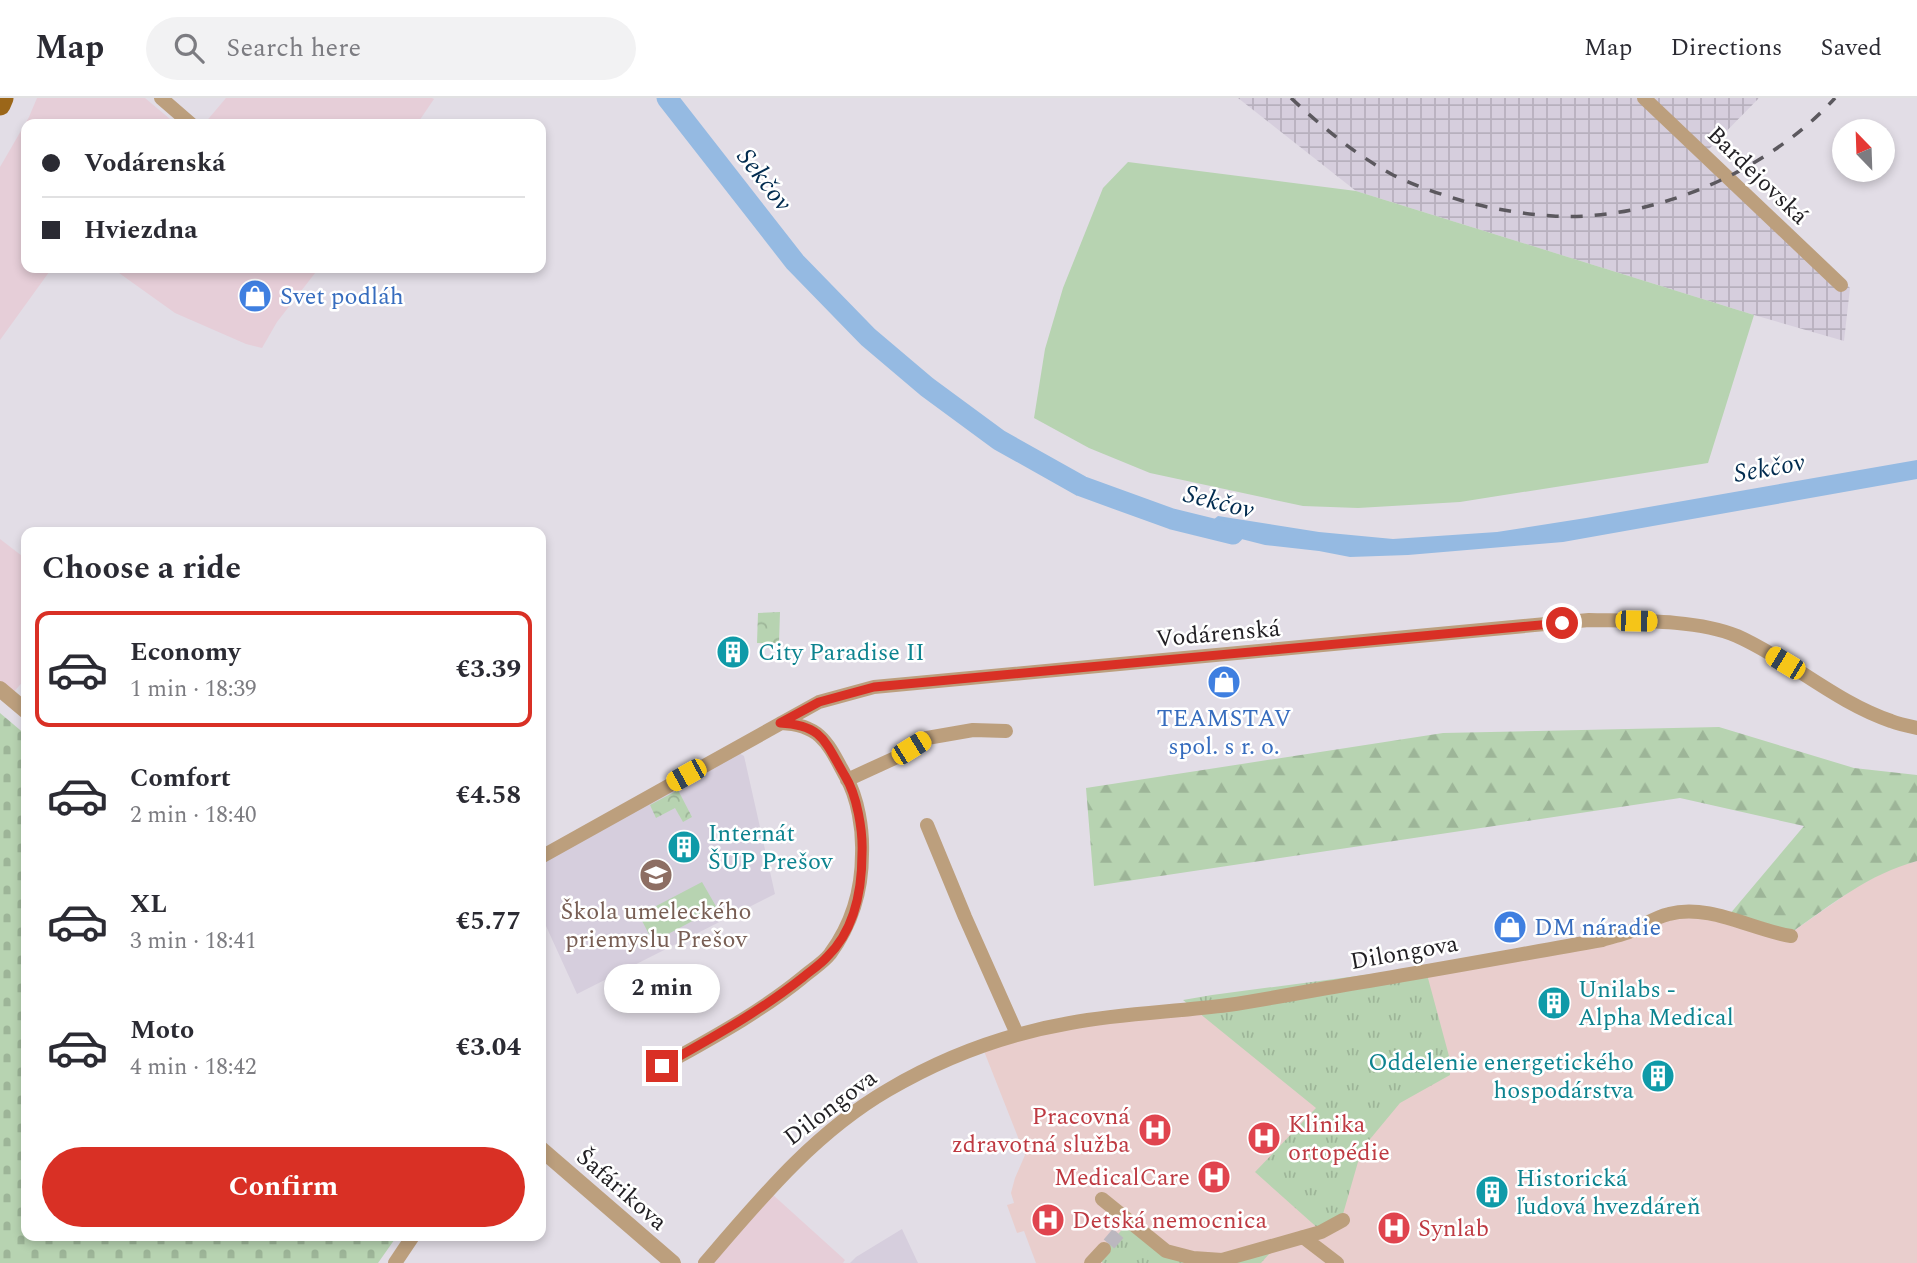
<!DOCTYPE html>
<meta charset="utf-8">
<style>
:root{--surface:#fff;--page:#f2f2f3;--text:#2b2b33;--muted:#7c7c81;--line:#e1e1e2;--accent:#d93025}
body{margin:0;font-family:Spectral,serif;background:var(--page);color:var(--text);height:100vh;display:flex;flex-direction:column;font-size:26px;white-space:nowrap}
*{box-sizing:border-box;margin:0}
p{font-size:23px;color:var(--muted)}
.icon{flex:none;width:38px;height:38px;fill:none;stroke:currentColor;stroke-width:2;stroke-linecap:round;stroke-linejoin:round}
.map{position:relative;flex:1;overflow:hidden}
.details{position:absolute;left:21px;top:429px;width:525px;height:714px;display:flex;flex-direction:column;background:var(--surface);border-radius:14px;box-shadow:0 4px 10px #0003}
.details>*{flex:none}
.banner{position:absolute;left:21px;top:21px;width:525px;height:154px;border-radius:14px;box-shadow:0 4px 10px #0003;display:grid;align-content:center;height:154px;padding:0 21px;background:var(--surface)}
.needle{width:46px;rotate:337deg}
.controls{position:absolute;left:1832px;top:21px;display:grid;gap:14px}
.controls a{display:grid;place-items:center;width:63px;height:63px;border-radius:50%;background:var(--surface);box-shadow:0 4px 10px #0003;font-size:35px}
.end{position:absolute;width:32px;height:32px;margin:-16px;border:9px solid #d93025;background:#fff;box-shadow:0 0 0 4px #fff}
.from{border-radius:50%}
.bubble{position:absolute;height:49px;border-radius:24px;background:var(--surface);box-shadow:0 4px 10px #0003;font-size:23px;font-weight:700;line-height:49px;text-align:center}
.car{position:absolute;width:21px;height:42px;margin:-21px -10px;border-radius:9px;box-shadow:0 0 5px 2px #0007;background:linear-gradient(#f5c518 24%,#345 0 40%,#f5c518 0 76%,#345 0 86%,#f5c518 0)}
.banner b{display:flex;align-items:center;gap:24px;height:66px;font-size:26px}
.banner b+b{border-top:2px solid var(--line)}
.banner i{width:18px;height:18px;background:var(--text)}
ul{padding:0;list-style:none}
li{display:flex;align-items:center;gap:21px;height:116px;margin:0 14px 10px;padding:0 7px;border:4px solid transparent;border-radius:14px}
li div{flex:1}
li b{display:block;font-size:26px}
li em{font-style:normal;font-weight:700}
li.selected{border-color:var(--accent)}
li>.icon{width:63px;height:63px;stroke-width:1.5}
h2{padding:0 21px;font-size:32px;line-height:84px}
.cta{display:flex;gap:14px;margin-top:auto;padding:14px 21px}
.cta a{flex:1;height:80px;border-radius:42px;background:var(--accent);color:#fff;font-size:28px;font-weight:700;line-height:80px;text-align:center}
header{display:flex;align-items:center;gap:42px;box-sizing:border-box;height:98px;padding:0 35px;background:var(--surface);border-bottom:2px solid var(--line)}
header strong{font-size:33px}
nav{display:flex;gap:38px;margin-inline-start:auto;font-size:24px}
.search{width:490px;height:63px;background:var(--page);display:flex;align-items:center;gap:18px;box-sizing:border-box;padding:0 24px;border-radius:38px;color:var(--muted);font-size:26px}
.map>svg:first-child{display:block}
</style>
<header>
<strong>Map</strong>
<div class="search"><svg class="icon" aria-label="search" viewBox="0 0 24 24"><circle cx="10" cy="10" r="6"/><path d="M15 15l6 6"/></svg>Search here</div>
<nav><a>Map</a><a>Directions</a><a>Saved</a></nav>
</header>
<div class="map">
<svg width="1917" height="1165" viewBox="0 0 1917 1165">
<defs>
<pattern id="industrial-grid" width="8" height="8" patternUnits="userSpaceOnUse" patternTransform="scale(1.75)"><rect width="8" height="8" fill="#d6cedd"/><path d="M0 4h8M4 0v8" fill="none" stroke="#b7b0bd"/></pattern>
<pattern id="grass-tufts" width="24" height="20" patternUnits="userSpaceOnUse" patternTransform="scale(1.75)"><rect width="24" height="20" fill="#b7d3b1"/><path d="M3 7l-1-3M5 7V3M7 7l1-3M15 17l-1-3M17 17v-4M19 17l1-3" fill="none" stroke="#9db598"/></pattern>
<pattern id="forest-firs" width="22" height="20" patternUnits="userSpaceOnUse" patternTransform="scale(1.75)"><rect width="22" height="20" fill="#b7d3b1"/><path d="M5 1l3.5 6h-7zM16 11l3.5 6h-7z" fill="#9db598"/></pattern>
<pattern id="cemetery-stones" width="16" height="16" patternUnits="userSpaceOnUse" patternTransform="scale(1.75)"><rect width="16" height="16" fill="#b7d3b1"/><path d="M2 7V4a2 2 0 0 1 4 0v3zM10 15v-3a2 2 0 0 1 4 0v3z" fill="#9db598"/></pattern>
<pattern id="park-crowns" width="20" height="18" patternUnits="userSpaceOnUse" patternTransform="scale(1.75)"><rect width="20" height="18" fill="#b7d3b1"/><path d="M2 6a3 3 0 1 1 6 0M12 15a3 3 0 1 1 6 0" fill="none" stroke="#9db598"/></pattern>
</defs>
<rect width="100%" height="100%" fill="#e2dde6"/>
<path fill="#e6ced8" d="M37 0H145L176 26H26V170H52L0 242V69L29 19Z
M226 0H432L434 1 417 26H239L232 21 227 26H204Z
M112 170H319L277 224 262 250 246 246 175 215Z
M0 441 26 461V580L5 604 0 599Z
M772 1096 845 1162 843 1165H710Z"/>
<path fill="url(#industrial-grid)" d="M1238 0H1759L1708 52 1850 190 1844 243 1754 217 1356 93Z"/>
<path fill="#d6cedd" d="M727 648 744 658 775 796 577 896 541 817V757Z
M902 1131 918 1165H850L856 1159Z"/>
<path fill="#e9cecd" d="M1917 763V1165H1036L1024 1133 1017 1135 1007 1107 1014 1105 1011 1095 1015 1080 1025 1057 982 948 1017 936 1602 842 1668 816 1792 834 1858 788 1894 769Z"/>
<path fill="url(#grass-tufts)" d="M1425 869 1449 958 1450 977 1400 1005 1366 1046 1358 1064 1341 1123 1321 1133 1255 1074 1316 1010 1183 902 1212 897Z
M1130 1123 1191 1161 1279 1145 1261 1165H1103L1097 1159Z"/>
<path fill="url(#forest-firs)" d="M1719 629 1854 670 1917 677V763C1869 776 1832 806 1792 834L1729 817 1804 728 1680 700 1094 788 1086 690 1443 635Z"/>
<path fill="url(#cemetery-stones)" d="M0 615 26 637V1138H397L378 1165H0Z"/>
<path fill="url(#park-crowns)" d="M780 514 779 545H757L758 515Z
M678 692 692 719 683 724 675 710 656 720 650 707Z"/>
<path fill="#b7d3b1" d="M1128 64 1356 93 1754 217 1708 365 1460 404 1358 410 1303 408 1150 375 1089 350 1034 320 1045 251 1063 190 1103 90Z
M702 784 717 810 653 844 639 817Z"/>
<path fill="#95bae2" d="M1917 362V381L1563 444 1408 457 1350 459 1319 453 1265 447 1202 431 1218 418 1319 434 1393 441 1497 434 1586 420Z"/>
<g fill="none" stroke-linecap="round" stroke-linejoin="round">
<path stroke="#95bae2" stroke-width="21" d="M667 0 795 164 868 239 927 289 999 342 1081 388 1172 421 1233 436"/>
<path stroke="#bbb7bf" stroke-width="14" stroke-dasharray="14 7" stroke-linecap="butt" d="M1109 1146 1122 1131"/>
<path stroke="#bc9f7d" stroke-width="14" d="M161 0 191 26
M1644 0 1841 187
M847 682 895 660 927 640 973 632 1006 633
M927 727 965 819 1017 936
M541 759 819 604 874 589 1589 522C1633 523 1696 521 1737 538 1791 562 1835 604 1891 623 1899 626 1908 628 1917 630
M662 968C710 941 759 915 802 880 811 872 823 865 830 856 852 826 862 793 862 756 863 732 858 700 846 679 828 646 822 627 781 625
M1102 1101 1166 1153 1193 1160 1222 1162 1321 1134 1343 1122
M1303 1139 1337 1165
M395 1165 413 1138
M705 1165C760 1101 814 1035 888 992 944 959 1006 936 1070 925 1122 915 1175 914 1228 907 1261 902 1294 896 1327 890 1419 875 1510 858 1602 842 1611 839 1620 837 1629 834 1642 828 1655 819 1669 816 1708 805 1753 832 1791 838
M1091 1165 1104 1151"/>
<path stroke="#bc9f7d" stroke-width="16" d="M0 591 26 613
M541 1051 673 1165"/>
<path stroke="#9b6619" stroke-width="21" d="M0 7 3 0"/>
<path stroke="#5b585e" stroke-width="3.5" stroke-dasharray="12 12" stroke-linecap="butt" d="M1291 0C1322 29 1356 57 1393 77 1415 88 1440 96 1463 103 1492 111 1523 116 1553 118 1652 124 1769 73 1835 0"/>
</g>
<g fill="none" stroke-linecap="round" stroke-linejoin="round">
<path stroke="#d93025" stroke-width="9" d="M662 968C710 941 759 914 802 880 810 873 820 867 827 859 854 833 862 792 862 755 863 733 857 697 845 678 825 644 823 627 780 625L819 604 874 589 1562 525"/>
</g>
<defs>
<symbol id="shop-disc" viewBox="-11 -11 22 22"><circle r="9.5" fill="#3f7fe0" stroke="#fff"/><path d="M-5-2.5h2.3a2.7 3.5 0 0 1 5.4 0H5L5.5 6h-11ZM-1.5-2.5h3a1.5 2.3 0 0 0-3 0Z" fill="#fff"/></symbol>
<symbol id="building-disc" viewBox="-11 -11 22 22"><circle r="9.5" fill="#0f9aa8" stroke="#fff"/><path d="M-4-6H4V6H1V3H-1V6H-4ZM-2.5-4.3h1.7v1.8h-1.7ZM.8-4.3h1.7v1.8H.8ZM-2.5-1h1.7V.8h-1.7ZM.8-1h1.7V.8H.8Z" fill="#fff"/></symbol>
<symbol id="school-disc" viewBox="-11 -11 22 22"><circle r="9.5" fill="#8d6e63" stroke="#fff"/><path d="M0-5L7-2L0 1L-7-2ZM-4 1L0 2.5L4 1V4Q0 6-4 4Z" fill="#fff"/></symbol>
<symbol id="hospital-disc" viewBox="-11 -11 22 22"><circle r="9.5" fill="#e0444e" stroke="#fff"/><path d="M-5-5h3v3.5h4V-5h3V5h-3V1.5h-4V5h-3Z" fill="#fff"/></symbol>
</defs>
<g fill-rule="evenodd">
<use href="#shop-disc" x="236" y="179" width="38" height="38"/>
<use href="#building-disc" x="714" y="535" width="38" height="38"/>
<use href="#shop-disc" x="1205" y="565" width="38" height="38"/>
<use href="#building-disc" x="665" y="730" width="38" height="38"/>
<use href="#school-disc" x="637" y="758" width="38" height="38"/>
<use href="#shop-disc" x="1491" y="810" width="38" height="38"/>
<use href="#building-disc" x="1535" y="886" width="38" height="38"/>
<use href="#building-disc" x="1639" y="959" width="38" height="38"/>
<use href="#hospital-disc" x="1136" y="1013" width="38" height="38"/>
<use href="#hospital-disc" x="1245" y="1021" width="38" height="38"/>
<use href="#hospital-disc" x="1195" y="1060" width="38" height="38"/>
<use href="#building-disc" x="1473" y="1075" width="38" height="38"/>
<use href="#hospital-disc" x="1029" y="1103" width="38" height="38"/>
<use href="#hospital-disc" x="1375" y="1111" width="38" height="38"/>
</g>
<g text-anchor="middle" stroke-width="5" stroke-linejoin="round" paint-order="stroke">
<g font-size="24" fill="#211f23" stroke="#fff">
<text transform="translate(1758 77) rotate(44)" y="8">Bardejovská</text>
<text transform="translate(1218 535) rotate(-5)" y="8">Vodárenská</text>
<text transform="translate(1404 854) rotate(-10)" y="8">Dilongova</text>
<text transform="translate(830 1009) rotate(-37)" y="8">Dilongova</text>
<text transform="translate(622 1091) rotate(41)" y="8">Šafárikova</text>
</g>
<g font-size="24" fill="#366cbe" stroke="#fff" text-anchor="start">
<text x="280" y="206">Svet podláh</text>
<text x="1224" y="628" text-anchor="middle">TEAMSTAV<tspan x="1224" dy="28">spol. s r. o.</tspan></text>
<text x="1534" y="837">DM náradie</text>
</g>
<g font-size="24" fill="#0d838f" stroke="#fff" text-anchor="start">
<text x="758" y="562">City Paradise II</text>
<text x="708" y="743">Internát<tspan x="708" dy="28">ŠUP Prešov</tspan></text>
<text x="1578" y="899">Unilabs -<tspan x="1578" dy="28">Alpha Medical</tspan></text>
<text x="1634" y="972" text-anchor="end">Oddelenie energetického<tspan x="1634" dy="28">hospodárstva</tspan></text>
<text x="1516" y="1088">Historická<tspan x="1516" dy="28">ľudová hvezdáreň</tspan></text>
</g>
<g font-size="24" fill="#785e54" stroke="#fff">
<text x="656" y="821">Škola umeleckého<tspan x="656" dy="28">priemyslu Prešov</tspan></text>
</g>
<g font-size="24" fill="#be3a42" stroke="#fff" text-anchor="start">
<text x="1130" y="1026" text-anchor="end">Pracovná<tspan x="1130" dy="28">zdravotná služba</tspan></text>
<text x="1288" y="1034">Klinika<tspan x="1288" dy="28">ortopédie</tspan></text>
<text x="1190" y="1087" text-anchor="end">MedicalCare</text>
<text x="1072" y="1130">Detská nemocnica</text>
<text x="1418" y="1138">Synlab</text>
</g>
<g font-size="26" font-style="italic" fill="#012b4f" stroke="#fff">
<text transform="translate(765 81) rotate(52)" y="9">Sekčov</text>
<text transform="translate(1769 369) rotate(-10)" y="9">Sekčov</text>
<text transform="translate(1219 403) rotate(14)" y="9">Sekčov</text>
</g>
</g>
</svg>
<div class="controls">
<a><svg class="needle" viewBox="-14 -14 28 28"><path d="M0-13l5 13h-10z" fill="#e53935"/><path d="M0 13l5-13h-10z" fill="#7c7c81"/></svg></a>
</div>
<i class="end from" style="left:1562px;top:525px"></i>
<i class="end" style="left:662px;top:968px"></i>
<div class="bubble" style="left:604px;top:866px;width:116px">2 min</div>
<i class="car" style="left:1636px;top:523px;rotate:91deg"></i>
<i class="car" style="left:1785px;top:565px;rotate:301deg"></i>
<i class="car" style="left:911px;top:650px;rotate:58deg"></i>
<i class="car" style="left:686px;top:677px;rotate:241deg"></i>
<div class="banner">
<b><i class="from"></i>Vodárenská</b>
<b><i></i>Hviezdna</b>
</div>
<section class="details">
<h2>Choose a ride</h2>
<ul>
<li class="selected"><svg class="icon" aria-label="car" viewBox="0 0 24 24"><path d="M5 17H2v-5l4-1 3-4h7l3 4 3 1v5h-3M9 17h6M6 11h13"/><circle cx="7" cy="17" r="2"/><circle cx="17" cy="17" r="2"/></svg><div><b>Economy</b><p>1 min · 18:39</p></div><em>€3.39</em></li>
<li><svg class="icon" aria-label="car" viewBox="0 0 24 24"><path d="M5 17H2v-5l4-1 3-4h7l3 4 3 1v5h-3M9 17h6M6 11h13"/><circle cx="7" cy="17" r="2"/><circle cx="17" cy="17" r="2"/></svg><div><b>Comfort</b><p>2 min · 18:40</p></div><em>€4.58</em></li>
<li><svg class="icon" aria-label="car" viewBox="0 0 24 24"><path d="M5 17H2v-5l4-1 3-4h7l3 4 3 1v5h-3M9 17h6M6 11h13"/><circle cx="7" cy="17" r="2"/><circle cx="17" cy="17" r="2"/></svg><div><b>XL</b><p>3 min · 18:41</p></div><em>€5.77</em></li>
<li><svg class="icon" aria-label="car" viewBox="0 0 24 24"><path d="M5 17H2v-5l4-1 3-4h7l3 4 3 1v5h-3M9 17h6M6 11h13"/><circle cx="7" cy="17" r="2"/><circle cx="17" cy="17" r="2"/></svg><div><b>Moto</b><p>4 min · 18:42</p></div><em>€3.04</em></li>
</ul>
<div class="cta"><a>Confirm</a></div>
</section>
</div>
